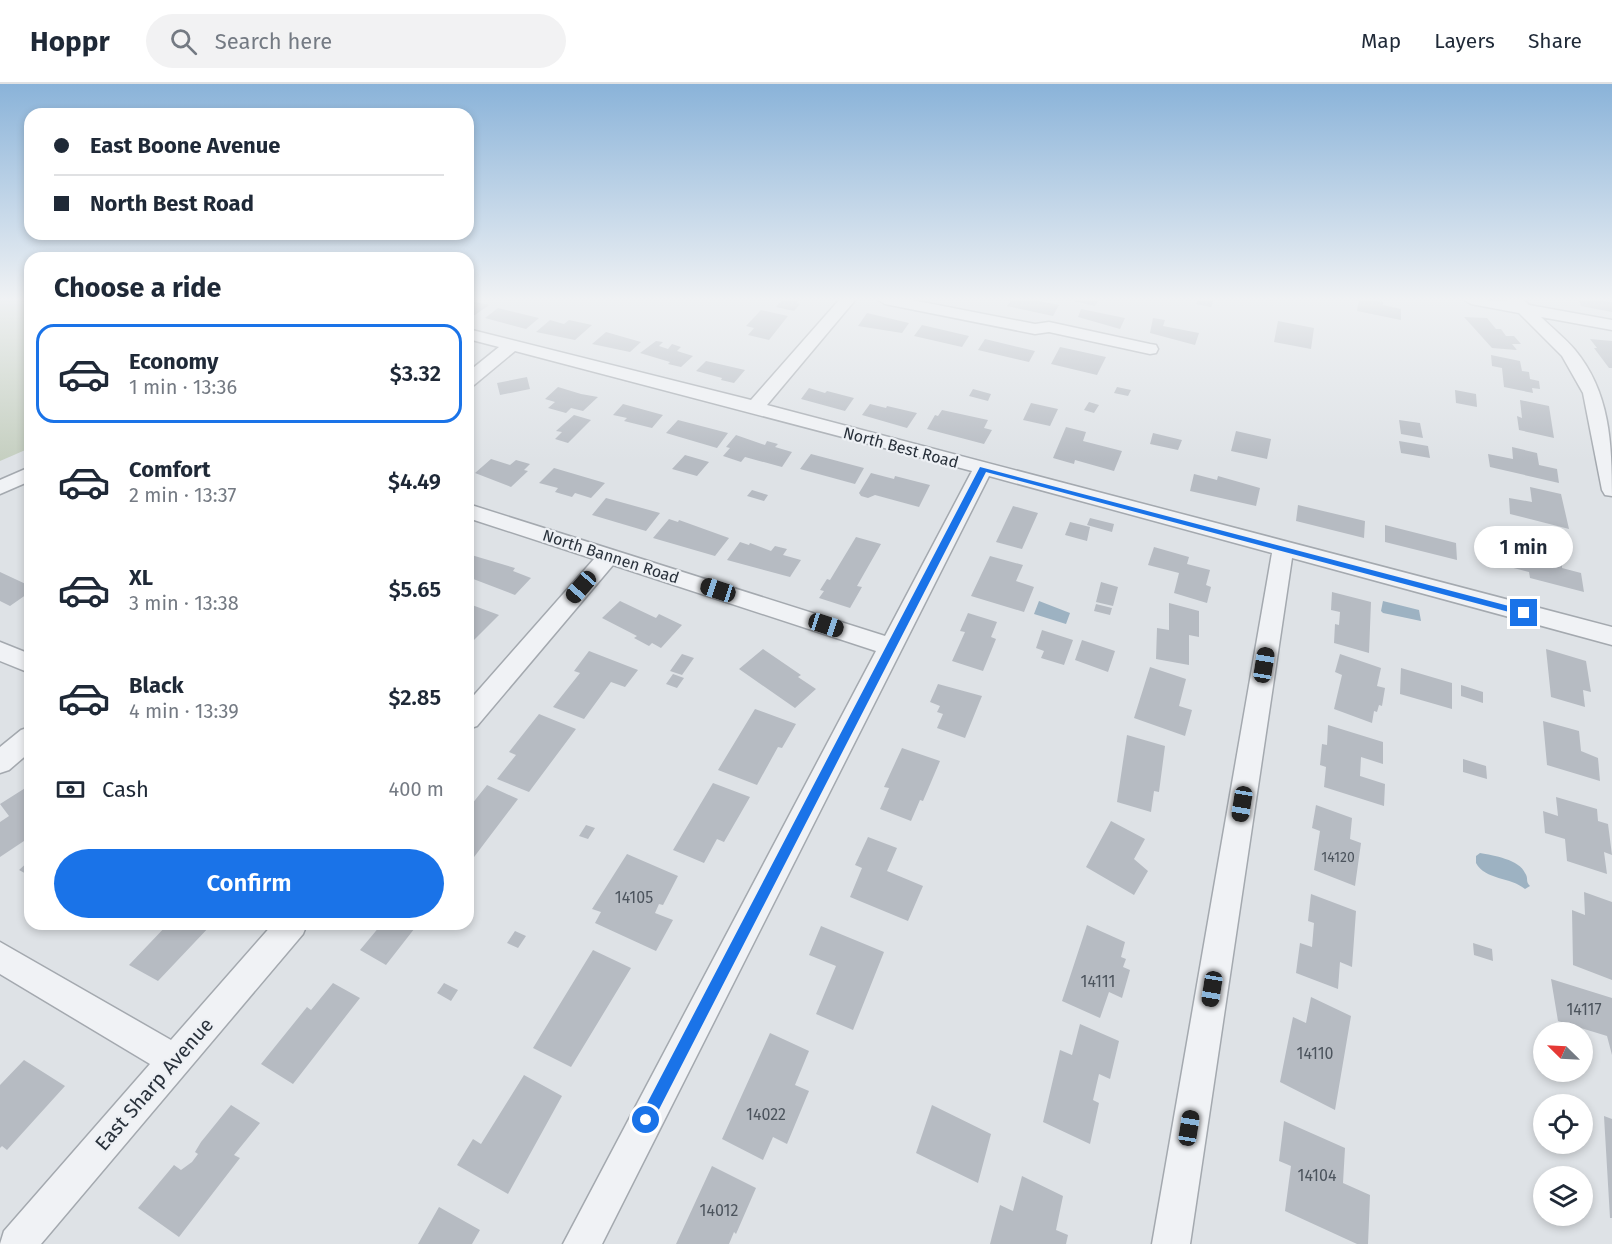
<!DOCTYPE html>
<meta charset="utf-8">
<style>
:root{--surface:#fff;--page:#f2f2f3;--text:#1f2937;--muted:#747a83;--line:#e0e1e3;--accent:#1a73e8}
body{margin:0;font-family:"Fira Sans",sans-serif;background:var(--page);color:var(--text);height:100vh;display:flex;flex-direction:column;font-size:22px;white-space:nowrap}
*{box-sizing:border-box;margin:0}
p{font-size:20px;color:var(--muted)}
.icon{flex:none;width:33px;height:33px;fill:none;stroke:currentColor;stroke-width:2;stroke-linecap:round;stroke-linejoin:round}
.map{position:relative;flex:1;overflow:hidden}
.panel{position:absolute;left:24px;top:168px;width:450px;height:678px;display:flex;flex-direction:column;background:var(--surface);border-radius:18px;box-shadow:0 3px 9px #0003}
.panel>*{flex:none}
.hud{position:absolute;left:24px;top:24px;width:450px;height:132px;border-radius:18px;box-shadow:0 3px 9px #0003;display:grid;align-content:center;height:132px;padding:0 30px;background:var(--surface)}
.needle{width:39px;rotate:294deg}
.controls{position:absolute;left:1533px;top:938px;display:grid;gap:12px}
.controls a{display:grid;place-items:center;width:60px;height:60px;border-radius:50%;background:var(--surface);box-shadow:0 3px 9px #0003;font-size:30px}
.end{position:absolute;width:27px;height:27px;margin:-14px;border:8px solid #1a73e8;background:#fff;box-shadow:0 0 0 3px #fff}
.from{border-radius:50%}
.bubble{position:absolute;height:42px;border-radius:21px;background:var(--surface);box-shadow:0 3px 9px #0003;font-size:20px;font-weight:600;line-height:42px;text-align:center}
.car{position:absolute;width:18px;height:36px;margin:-18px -9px;border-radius:8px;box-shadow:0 0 4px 2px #0007;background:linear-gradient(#222 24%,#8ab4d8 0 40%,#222 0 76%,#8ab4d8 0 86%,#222 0)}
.hud b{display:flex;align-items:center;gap:21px;height:57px;font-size:22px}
.hud b+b{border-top:2px solid var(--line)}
.hud i{width:15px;height:15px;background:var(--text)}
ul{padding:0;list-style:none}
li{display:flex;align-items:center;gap:18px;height:99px;margin:0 12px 9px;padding:0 18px;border:3px solid transparent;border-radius:18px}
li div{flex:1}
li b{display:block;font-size:22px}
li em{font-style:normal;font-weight:600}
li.active{border-color:var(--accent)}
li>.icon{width:54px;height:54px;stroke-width:1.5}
h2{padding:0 30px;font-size:27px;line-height:72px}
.pay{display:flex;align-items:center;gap:15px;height:66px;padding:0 30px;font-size:22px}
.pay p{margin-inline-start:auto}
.primary-button{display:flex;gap:12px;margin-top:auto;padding:12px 30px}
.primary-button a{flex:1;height:69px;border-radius:36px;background:var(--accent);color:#fff;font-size:24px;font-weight:600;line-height:69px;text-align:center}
header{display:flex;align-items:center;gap:36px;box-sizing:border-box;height:84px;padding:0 30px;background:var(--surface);border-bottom:2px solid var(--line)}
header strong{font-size:28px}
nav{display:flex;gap:33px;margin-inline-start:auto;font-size:21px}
.search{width:420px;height:54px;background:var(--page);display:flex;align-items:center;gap:15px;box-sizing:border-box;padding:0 21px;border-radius:33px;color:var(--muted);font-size:22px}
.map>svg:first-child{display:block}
</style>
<header>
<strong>Hoppr</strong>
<div class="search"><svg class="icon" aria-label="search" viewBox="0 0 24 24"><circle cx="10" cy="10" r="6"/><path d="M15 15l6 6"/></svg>Search here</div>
<nav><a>Map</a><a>Layers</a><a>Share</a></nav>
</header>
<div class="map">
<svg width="1612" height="1160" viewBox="0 0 1612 1160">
<rect width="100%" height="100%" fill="#dee2e6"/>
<path fill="#c5cfc0" d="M0 215H30V364L0 377Z"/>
<path fill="#9db2c2" d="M1039 517 1070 529 1066 540 1034 530Z
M1383 517 1419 526 1421 537 1383 529 1381 527Z
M1480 769C1493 771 1520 776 1525 789 1529 795 1525 797 1530 802L1525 805C1511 793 1485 796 1476 779V772Z"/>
<path fill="#b6bbc2" d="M783 215H801L797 219 800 220 794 227 776 223Z
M1012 215H1028L1059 221 1053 232 1007 222Z
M1074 215H1099L1095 222 1073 217Z
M1198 215H1214L1211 223 1196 220Z
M1359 215 1383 218V221L1401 225V236L1357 227Z
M1579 215 1612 218V228L1581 222Z
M468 216 489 221 475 231 468 230Z
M498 224 539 234 526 245 485 234Z
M1081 225 1125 234 1120 245 1078 233Z
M761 226 788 232 769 256 748 251 754 244 746 242Z
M867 229 909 239 902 249 858 242Z
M1464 233 1487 234 1496 245H1501L1506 252H1514L1521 260H1512L1517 266 1492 264Z
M1153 234 1165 236 1163 242 1199 249 1195 261 1150 249Z
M550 236 564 240 569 236 592 241 575 256 536 248Z
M1278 237 1314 244 1311 265 1274 258Z
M922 241 969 252 962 263 914 252Z
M606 248 641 258 630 268 592 260Z
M985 255 1035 267 1029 278 978 266Z
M1590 255 1612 257V284H1609L1594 264H1597Z
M656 257 663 258 659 262 668 265 672 260 681 263 677 267 693 272 681 283 668 280 670 278 640 269Z
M1060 263 1106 273 1097 291 1051 280Z
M1491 271 1520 277 1522 287 1529 288 1530 295 1539 297 1540 305 1532 304 1533 309 1504 303 1502 284 1492 282Z
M706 277 745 286 734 299 721 296 722 294 696 287Z
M527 293 530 305 500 311 497 299Z
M558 303 581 310 598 313 583 327 571 324 566 329 548 324 555 318 545 315Z
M1117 303 1131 306 1128 312 1114 309Z
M809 304 825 309 827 307 854 314 845 327 801 315Z
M973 305 991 310 988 317 969 312Z
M1455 306 1476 310 1477 323 1456 319Z
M1520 316 1549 322 1554 354 1519 346 1517 332 1522 334Z
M1089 318 1099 321 1094 329 1084 326Z
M1031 319 1058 325 1050 342 1023 336Z
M623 320 663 331 652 344 624 337 627 334 613 331Z
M870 320 886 324 887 322 917 329 907 344 862 331Z
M942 326 988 336 984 344 992 346 984 360 927 345 935 331 938 332Z
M574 331 591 336 568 359 555 355 562 348 556 347Z
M678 336 728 349 717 364 666 349Z
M1399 336 1420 339 1423 354 1401 350Z
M1066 343 1086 348 1083 357 1122 367 1114 387 1075 376 1074 380 1053 374Z
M1236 347 1271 355 1267 375 1231 367Z
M1153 349 1182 356 1178 366 1150 360Z
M736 351 765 361 767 357 778 360 775 363 792 368 782 383 745 373 741 378 723 372 730 364 726 363Z
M1399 357 1428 362 1430 374 1401 369Z
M1512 363 1537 369 1539 381 1557 385 1559 399 1490 383 1488 370 1513 375Z
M811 370 864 384 855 400 800 385Z
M685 371 709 378 697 392 672 385Z
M491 375 510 381 516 376 530 380 524 386 528 387 511 403 475 389Z
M554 384 605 399 591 414 575 409 572 413 555 408 558 404 539 399Z
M871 389 894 395 895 392 930 401 919 423 875 411 868 414 861 412 859 409Z
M1194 390 1217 396 1218 392 1260 404 1256 422 1190 407Z
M1530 403 1561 410 1569 445 1510 430 1509 414 1532 418Z
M752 406 768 411 764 417 747 412Z
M606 414 660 429 646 447 592 431Z
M1298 421 1365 437 1364 454 1296 437Z
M1013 422 1038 429 1022 465 996 458Z
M1090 434 1114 440 1112 448 1087 441Z
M669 435 678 438 679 436 729 454 715 472 653 454Z
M1070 438 1090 443 1087 457 1065 451Z
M1385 441 1456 459 1457 476 1385 458Z
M856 453 881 460 857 502 862 503 850 524 819 514 824 507 820 506 827 495 830 496Z
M740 458 749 461 750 459 771 467 775 462 787 465 783 471 801 476 790 493 727 476Z
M1154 463 1189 473 1187 480 1210 486 1206 501 1211 503 1207 519 1174 509 1179 489 1148 481Z
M1505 465 1562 479V484L1581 489 1584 508 1530 494 1529 488 1506 482Z
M468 470 515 484 513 487 531 494 515 511 468 493Z
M990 472 1023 481 1016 497 1034 503 1024 528 971 512Z
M0 488 30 502V508L10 522 0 517Z
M1101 498 1118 503 1113 522 1096 518Z
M1332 508 1371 518 1369 569 1334 559 1335 540 1339 541 1340 528 1331 526Z
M620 517 656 534 659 530 682 541 661 564 652 559 649 562 634 554 637 552 602 534Z
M1169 519 1199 527V553L1189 551V581L1156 575 1157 544 1169 546Z
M1096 520 1112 524 1110 531 1094 527Z
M472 521 499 531 468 562V525Z
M968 529 997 538 991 553 996 555 983 587 952 577 965 548 960 547Z
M1042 546 1073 556 1064 581 1041 574 1044 567 1036 564Z
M1082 556 1115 567 1108 588 1075 576Z
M763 565 801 591 798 593 816 605 795 624 739 585Z
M1546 565 1586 577 1591 608 1583 606 1585 623 1551 613Z
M589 567 638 586 625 603 611 598 584 635 553 623 580 589 574 587Z
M682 570 694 574 682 591 670 587Z
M1340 570 1381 584 1377 602 1385 604 1382 622 1379 621 1377 628 1374 627 1372 639 1334 625 1342 591 1335 588Z
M1150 583 1186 595 1179 622 1192 626 1185 652 1134 634Z
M1401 584 1452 599V625L1400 610Z
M673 590 684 594 677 604 666 600Z
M938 600 982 612 965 654 937 644 943 630 937 628 940 622 930 618Z
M1461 601 1483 608V619L1461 612Z
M755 625 796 640 782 664 778 663 757 701 718 686Z
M539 630 576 645 529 708 497 695 516 671 509 668Z
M1543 637 1579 647 1581 667 1598 674 1600 697 1547 681Z
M1328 641 1383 658V680L1361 673 1360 692 1385 700 1384 722 1324 703 1326 683 1320 681 1322 660 1327 661Z
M1127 651 1165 662 1159 708 1154 707 1151 728 1117 718Z
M902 664 940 677 923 717 920 716 911 737 880 725 889 704 884 703Z
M1463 675 1486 682 1487 695 1463 688Z
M713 699 750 713 724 758 717 755 704 779 673 766Z
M30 701V753L0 773V738L9 732 0 720Z
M487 701 518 715 468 781V725Z
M1556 713 1597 725 1598 737 1608 740 1612 771 1604 768 1607 790 1567 777 1565 755 1545 749 1543 727 1558 732Z
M1316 721 1352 734 1350 755 1361 759 1355 802 1314 786 1320 747 1312 744Z
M1111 737 1145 755 1134 775 1148 787 1134 811 1086 783Z
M586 741 595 744 588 755 579 752Z
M868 753 897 764 887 787 923 802 908 837 850 813 862 784 855 781Z
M627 770 678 792 663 821 659 820 655 829 673 836 656 867 595 839 601 828 592 825Z
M30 776V792L19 786Z
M1584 808 1612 818V896L1573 881 1572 826 1585 831Z
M1311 810 1356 827 1352 883 1340 878 1338 905 1296 889 1300 859 1312 863 1314 839 1308 837Z
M168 840H212L158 897 129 881Z
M376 840H418L386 881 360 866 380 842Z
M1087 841 1125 858 1121 873 1126 875 1123 883 1130 886 1122 914 1109 908 1100 934 1062 917Z
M821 842 884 868 853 946 816 930 836 882 809 871Z
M515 847 526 852 518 864 507 859Z
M1473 859 1492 865 1493 877 1474 871Z
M593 866 631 884 571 983 533 964Z
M1551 895 1612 914V971L1607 952 1558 937Z
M333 899 360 914 293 1000 261 980 307 923 311 926Z
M444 899 458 906 451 917 437 909Z
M1311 913 1351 932 1335 1026 1280 998 1293 933 1306 939Z
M1080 940 1119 957 1110 995 1099 990 1093 1016 1099 1019 1090 1060 1043 1038 1060 966 1072 971Z
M770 949 809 967 795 1001 809 1007 787 1060 773 1053 763 1076 722 1055Z
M24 976 65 1002 7 1066 2 1062 0 1064V1001Z
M524 991 562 1012 508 1110 457 1081 473 1055 481 1060Z
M231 1021 260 1039 234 1071 240 1074 179 1153 138 1124 174 1081 181 1086 192 1078 198 1070 195 1068 201 1058Z
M932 1021 991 1050 978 1099 916 1069Z
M1604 1032 1612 1035V1134H1610Z
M1284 1037 1345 1064 1343 1099 1370 1111 1368 1160H1357L1285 1127 1291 1082 1279 1077Z
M712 1082 756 1104 736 1150 734 1148 729 1160H676Z
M1022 1092 1063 1112 1056 1146 1068 1151 1066 1160H990L1000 1121 1013 1127Z
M439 1123 480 1146 472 1160H418Z"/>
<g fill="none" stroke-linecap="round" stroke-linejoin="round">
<defs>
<path id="minor" d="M840 215H856L767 321 1612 543V561L1292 474 1190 1160H1152L1272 469 989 392 602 1160H563L876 567 613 481 477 642 468 645V618L594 475 468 434V420L885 552 972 387 515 267 474 301 468 302V288L499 263 468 255V245L751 316Z
M877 215H907L1035 240 1049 238 1150 260 1156 261 1158 265 1156 269 1150 270 1049 248 1035 250 885 220Z
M1463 215 1507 217 1506 215H1523L1529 221 1612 236V246L1541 233C1552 244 1565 254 1575 266 1610 308 1612 360 1612 412L1605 411 1602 406 1583 309 1562 272 1519 229 1471 220Z
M30 383V397L0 410V396Z
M0 558 30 570V589L0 577Z
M30 643V668L9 686 0 689V663L21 646Z
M273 840H307L303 850 41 1160H0L4 1147 150 980 0 890V858L171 956Z"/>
</defs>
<use href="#minor" stroke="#a4a9af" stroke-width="3"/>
<use href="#minor" fill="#f0f2f5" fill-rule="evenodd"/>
</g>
<linearGradient id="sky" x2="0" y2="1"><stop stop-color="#8ab3d9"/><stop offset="0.57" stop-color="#f0f2f4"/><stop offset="1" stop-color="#f0f2f4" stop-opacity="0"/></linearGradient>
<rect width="1612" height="377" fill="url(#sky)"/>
<path fill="#1a73e8" d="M980 383 1524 526 1529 529 1524 532 986 388 651 1041 646 1043 641 1041 639 1036 641 1031Z"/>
<g text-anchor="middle" stroke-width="4.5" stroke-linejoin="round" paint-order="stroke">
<g font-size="14" fill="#4c545d">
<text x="1338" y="778">14120</text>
</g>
<g font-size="16" fill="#29313b" stroke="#edf0f4">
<text transform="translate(901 363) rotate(15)" y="6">North Best Road</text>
<text transform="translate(611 472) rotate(18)" y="6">North Bannen Road</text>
</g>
<g font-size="16" fill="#4c545d">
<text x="634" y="819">14105</text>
<text x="1098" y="903">14111</text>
<text x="1584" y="931">14117</text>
<text x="1315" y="975">14110</text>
<text x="766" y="1036">14022</text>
<text x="1317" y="1097">14104</text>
<text x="719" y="1132">14012</text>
</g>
<g font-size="20" fill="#29313b" stroke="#edf0f4">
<text transform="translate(154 1000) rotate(-49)" y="7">East Sharp Avenue</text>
</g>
</g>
</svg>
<div class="controls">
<a><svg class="needle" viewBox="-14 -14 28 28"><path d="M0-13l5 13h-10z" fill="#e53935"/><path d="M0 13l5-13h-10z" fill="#747a83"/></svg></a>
<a><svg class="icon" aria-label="locate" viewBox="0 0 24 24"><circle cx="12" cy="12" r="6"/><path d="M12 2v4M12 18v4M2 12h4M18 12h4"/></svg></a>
<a><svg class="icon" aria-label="layers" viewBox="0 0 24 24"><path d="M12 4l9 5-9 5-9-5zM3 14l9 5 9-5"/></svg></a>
</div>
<i class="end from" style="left:646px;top:1036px"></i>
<i class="end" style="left:1524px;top:529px"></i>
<div class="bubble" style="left:1474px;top:442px;width:99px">1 min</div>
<i class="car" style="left:581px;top:503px;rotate:221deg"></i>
<i class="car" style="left:718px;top:506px;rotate:288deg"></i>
<i class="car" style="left:826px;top:541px;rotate:108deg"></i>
<i class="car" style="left:1264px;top:581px;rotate:9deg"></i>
<i class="car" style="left:1242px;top:720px;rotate:189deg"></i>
<i class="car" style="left:1212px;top:905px;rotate:189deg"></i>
<i class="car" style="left:1189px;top:1044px;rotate:9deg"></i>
<div class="hud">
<b><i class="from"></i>East Boone Avenue</b>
<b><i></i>North Best Road</b>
</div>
<section class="panel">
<h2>Choose a ride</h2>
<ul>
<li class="active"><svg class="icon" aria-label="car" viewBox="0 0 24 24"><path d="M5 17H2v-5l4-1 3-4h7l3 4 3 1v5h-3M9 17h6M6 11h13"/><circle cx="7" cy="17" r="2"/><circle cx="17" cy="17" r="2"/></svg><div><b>Economy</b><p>1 min · 13:36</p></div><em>$3.32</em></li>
<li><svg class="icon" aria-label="car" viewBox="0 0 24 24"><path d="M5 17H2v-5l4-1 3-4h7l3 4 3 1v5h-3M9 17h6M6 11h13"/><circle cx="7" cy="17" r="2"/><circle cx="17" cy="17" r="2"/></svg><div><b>Comfort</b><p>2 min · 13:37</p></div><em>$4.49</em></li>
<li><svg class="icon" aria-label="car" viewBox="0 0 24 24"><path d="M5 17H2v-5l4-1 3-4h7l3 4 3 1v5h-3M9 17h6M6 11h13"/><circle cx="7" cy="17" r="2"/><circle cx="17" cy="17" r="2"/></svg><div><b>XL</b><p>3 min · 13:38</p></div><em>$5.65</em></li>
<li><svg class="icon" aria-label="car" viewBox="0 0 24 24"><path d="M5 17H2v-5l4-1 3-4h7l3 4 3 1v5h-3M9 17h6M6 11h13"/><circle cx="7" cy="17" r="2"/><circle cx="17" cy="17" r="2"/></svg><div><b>Black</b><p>4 min · 13:39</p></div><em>$2.85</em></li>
</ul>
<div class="pay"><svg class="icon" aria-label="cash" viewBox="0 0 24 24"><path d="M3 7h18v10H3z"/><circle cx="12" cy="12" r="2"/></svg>Cash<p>400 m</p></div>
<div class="primary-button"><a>Confirm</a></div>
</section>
</div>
